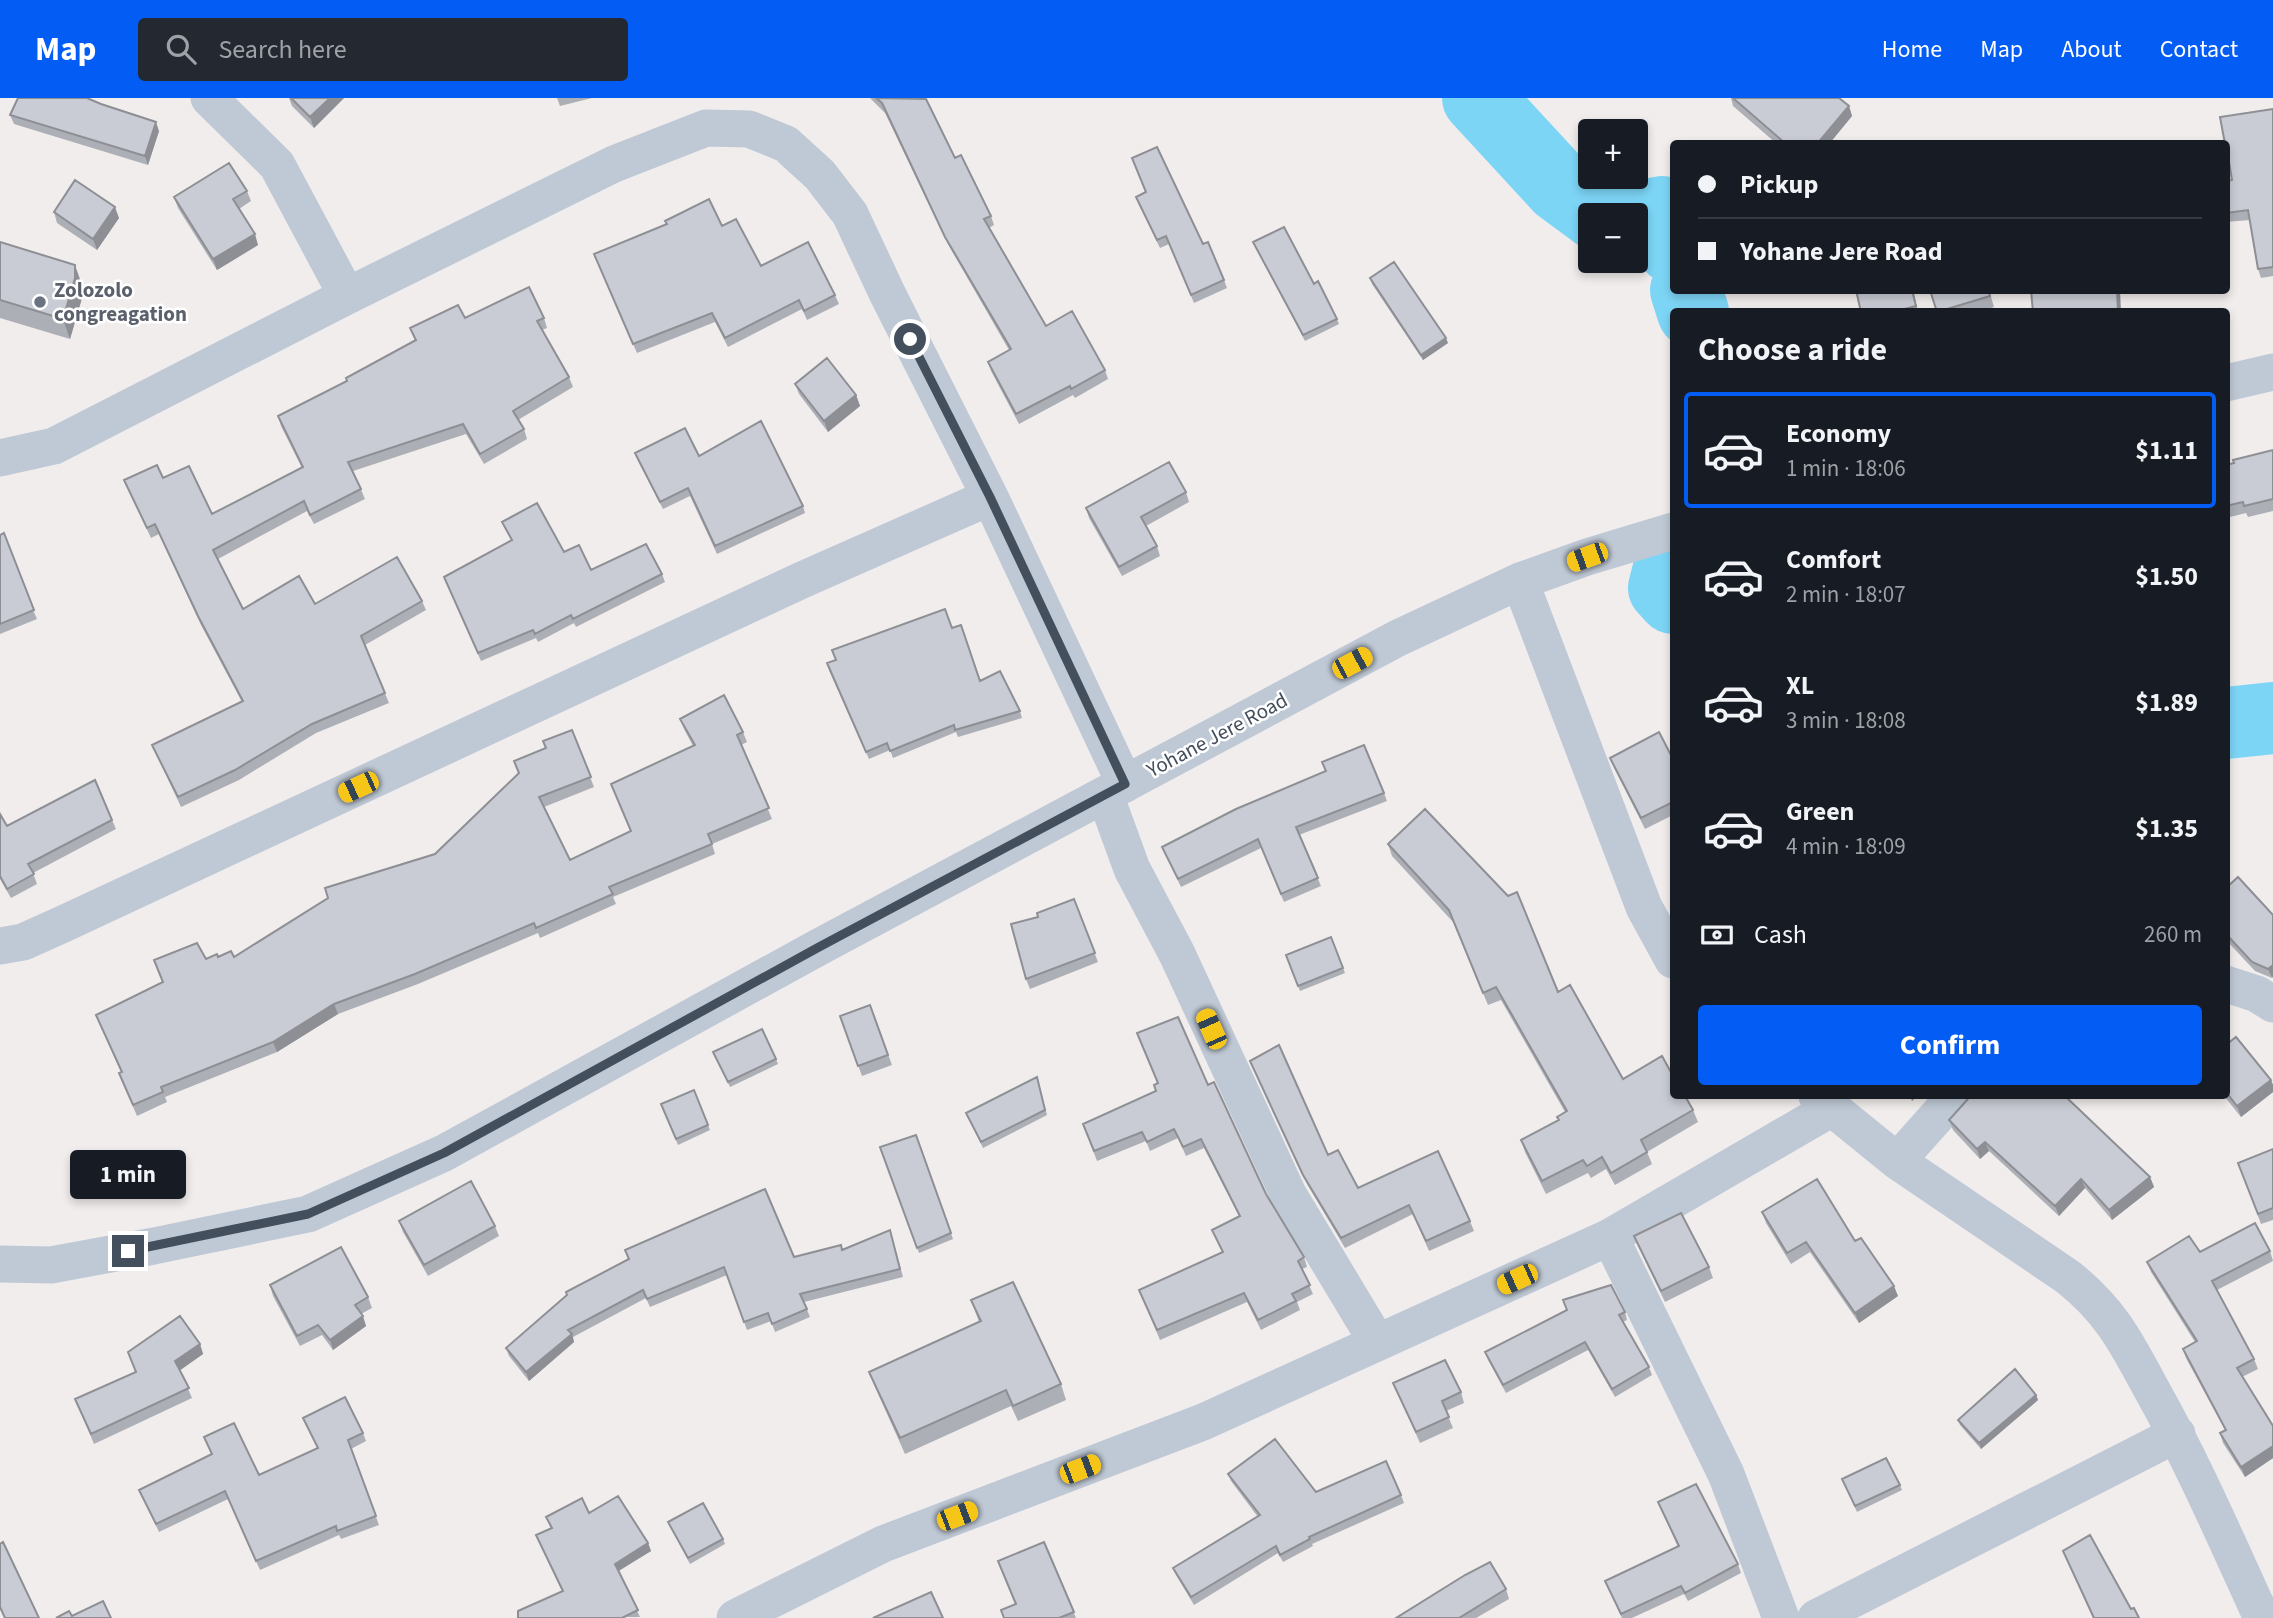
<!DOCTYPE html>
<meta charset="utf-8">
<style>
:root{--surface:#171b24;--page:#242831;--text:#f1f3f6;--muted:#9ea1a6;--line:#363941;--accent:#035df4}
body{margin:0;font-family:"Source Sans 3",sans-serif;background:var(--page);color:var(--text);height:100vh;display:flex;flex-direction:column;font-size:26px;white-space:nowrap}
*{box-sizing:border-box;margin:0}
p{font-size:23px;color:var(--muted)}
.icon{flex:none;width:38px;height:38px;fill:none;stroke:currentColor;stroke-width:2;stroke-linecap:round;stroke-linejoin:round}
.map{position:relative;flex:1;overflow:hidden}
.sheet{position:absolute;left:1670px;top:210px;width:560px;height:791px;display:flex;flex-direction:column;background:var(--surface);border-radius:7px;box-shadow:0 4px 10px #0003}
.sheet>*{flex:none}
.guide{position:absolute;left:1670px;top:42px;width:560px;height:154px;border-radius:7px;box-shadow:0 4px 10px #0003;display:grid;align-content:center;height:154px;padding:0 28px;background:var(--surface)}
.fabs{position:absolute;left:1578px;top:21px;display:grid;gap:14px}
.fabs a{display:grid;place-items:center;width:70px;height:70px;border-radius:7px;background:var(--surface);box-shadow:0 4px 10px #0003;font-size:35px}
.end{position:absolute;width:32px;height:32px;margin:-16px;border:9px solid #434f5d;background:#fff;box-shadow:0 0 0 4px #fff}
.from{border-radius:50%}
.bubble{position:absolute;height:49px;border-radius:7px;background:var(--surface);box-shadow:0 4px 10px #0003;font-size:23px;font-weight:700;line-height:49px;text-align:center}
.car{position:absolute;width:21px;height:42px;margin:-21px -10px;border-radius:9px;box-shadow:0 0 5px 2px #0007;background:linear-gradient(#f5c518 24%,#345 0 40%,#f5c518 0 76%,#345 0 86%,#f5c518 0)}
.guide b{display:flex;align-items:center;gap:24px;height:66px;font-size:26px}
.guide b+b{border-top:2px solid var(--line)}
.guide i{width:18px;height:18px;background:var(--text)}
ul{padding:0;list-style:none}
li{display:flex;align-items:center;gap:21px;height:116px;margin:0 14px 10px;padding:0 14px;border:4px solid transparent;border-radius:7px}
li div{flex:1}
li b{display:block;font-size:26px}
li em{font-style:normal;font-weight:700}
li.current{border-color:var(--accent)}
li>.icon{width:63px;height:63px;stroke-width:1.5}
h2{padding:0 28px;font-size:32px;line-height:84px}
.pay{display:flex;align-items:center;gap:18px;height:77px;padding:0 28px;font-size:26px}
.pay p{margin-inline-start:auto}
.action{display:flex;gap:14px;margin-top:auto;padding:14px 28px}
.action a{flex:1;height:80px;border-radius:7px;background:var(--accent);color:#fff;font-size:28px;font-weight:700;line-height:80px;text-align:center}
header{display:flex;align-items:center;gap:42px;box-sizing:border-box;height:98px;padding:0 35px;background:var(--accent);color:#fff}
header strong{font-size:33px}
nav{display:flex;gap:38px;margin-inline-start:auto;font-size:24px}
.search{width:490px;height:63px;background:var(--page);display:flex;align-items:center;gap:18px;box-sizing:border-box;padding:0 24px;border-radius:7px;color:var(--muted);font-size:26px}
.map>svg:first-child{display:block}
</style>
<header>
<strong>Map</strong>
<div class="search"><svg class="icon" aria-label="search" viewBox="0 0 24 24"><circle cx="10" cy="10" r="6"/><path d="M15 15l6 6"/></svg>Search here</div>
<nav><a>Home</a><a>Map</a><a>About</a><a>Contact</a></nav>
</header>
<div class="map">
<svg width="2273" height="1520" viewBox="0 0 2273 1520">
<rect width="100%" height="100%" fill="#f1eded"/>
<g fill="none" stroke-linecap="round" stroke-linejoin="round">
<path stroke="#7dd5f6" stroke-width="72" d="M1478 0 1560 89 1598 117
M1636 119 1662 114 1673 150
M1686 192 1693 214
M1673 455 1664 490 1673 500
M2226 625 2273 620"/>
<path stroke="#bfc9d5" stroke-width="37" d="M209 0 277 67 347 198
M2226 285 2273 274
M0 360 54 348 347 198 614 66 706 30 749 31 786 46 820 77 850 116 887 195 990 399 1125 686
M1520 483 1644 809 1673 862
M1105 697 1132 771 1177 856 1288 1096 1377 1244
M0 848 23 844 61 827 802 482 990 399
M2226 886 2257 896 2273 906
M1817 998 1897 1063 2068 1179C2112 1214 2127 1246 2153 1294 2194 1367 2227 1444 2262 1520
M1897 1063 1955 998
M1610 1139 1726 1376 1781 1520
M0 1166 51 1167 154 1148 308 1116 444 1055 819 849 1398 540 1520 483 1587 459 1673 433
M735 1520 883 1446 1203 1324 1610 1139 1832 1010
M1816 1520 2177 1336"/>
</g>
<path fill="#adafb6" d="M289 0H344L314 30 292 8Z
M557 0H592L560 8Z
M870 0H925L955 60 991 118 994 127 989 130 1046 228 1105 272 1108 281 1075 300 1073 297 1019 326 991 273 988 264 1009 252 949 148 885 15Z
M1731 0H1839L1849 8 1852 18 1829 46H1777L1733 8Z
M2273 11V178L2261 180 2258 171 2250 122 2226 124V83L2232 82Z
M10 17 159 33 148 67 14 26Z
M1132 60 1203 146 1224 182 1227 190 1194 205 1169 146 1160 150 1139 107 1136 99 1146 94Z
M247 93 251 103 239 111 258 147 217 172 178 110 174 99Z
M54 114 119 120 97 152 57 125Z
M666 126 722 128 761 168 835 197 839 206 807 222 802 211 728 249 715 224 637 255 594 156Z
M0 144 82 187V200L70 241 0 220Z
M1253 144 1314 186 1337 221 1339 226 1305 243Z
M1370 180 1448 245 1423 262 1372 186Z
M1913 192 1918 214H1861Z
M1930 192H1989L1994 209 1978 214H1937Z
M465 220H544L547 230 542 232 569 279 573 289 518 322 524 331 527 341 484 366 466 336 353 373 365 401 314 426 307 413 218 461 243 511 315 506 422 503 426 512 365 547 389 605 316 635 239 682 181 709 152 647 242 604 201 527 159 436 151 440 124 382 163 380 212 416 302 370 281 328 278 318 347 283 346 280 415 243 410 230Z
M795 286 856 297 860 308 828 334 799 296Z
M2273 352V413L2248 419 2246 415 2226 420V367Z
M635 355 699 358 803 408 805 415 717 456 690 398 663 411 638 363Z
M1186 394 1189 404 1146 428 1157 448 1160 458 1122 478 1089 420 1086 410Z
M502 424 564 454 591 472 662 476 665 484 576 529 574 525 538 544 536 540 481 563 444 479 511 442Z
M0 437 37 521 0 536Z
M952 530 980 583 1020 613 1022 620 958 639 956 634 893 660 890 652 869 661 829 572Z
M680 621 743 634 747 644 741 647 772 721 712 746 715 756 613 799 616 806 540 840 538 835 418 886 338 916 277 954 165 999 167 1004 137 1018 123 985 119 975 121 974 96 917 163 885 206 861 218 859H234L435 756 546 650 572 632 594 689 544 709 570 762 631 733 611 686 693 648 684 631Z
M1610 660 1673 661V717L1645 731 1614 670Z
M1384 695 1387 703 1299 737 1321 788 1284 804 1261 750 1181 789 1162 749Z
M0 716 7 728 112 722 116 731 33 775 37 786 11 800 0 781Z
M1388 746 1558 894 1623 981 1693 1012 1698 1024 1647 1054 1652 1066 1615 1087 1606 1071 1591 1080 1588 1075 1546 1096 1525 1054 1521 1042 1559 1023 1557 1019 1565 1014 1501 902 1488 907 1453 824 1392 758Z
M2238 779 2272 880 2255 873 2226 842V790Z
M1074 801 1098 864 1030 891 1026 881 1038 819Z
M1331 839 1345 875 1300 893 1286 857Z
M870 907 892 967 862 978 840 918Z
M2226 947 2271 982 2273 987V994L2241 1019 2224 998H2226Z
M713 954 776 961 778 966 730 989Z
M1250 963 1328 1057 1358 1090 1470 1123 1474 1133 1429 1153 1413 1116 1345 1150 1307 1086Z
M1037 979 1047 1017 983 1050 966 1015Z
M1208 987 1266 1096 1304 1159 1307 1169 1302 1171 1313 1196 1297 1204 1300 1212 1261 1232 1247 1204 1160 1242 1139 1192 1222 1154 1212 1132 1239 1118 1204 1050 1186 1058 1178 1040 1150 1053 1146 1043 1097 1063 1083 1026Z
M694 992 710 1032 678 1047 661 1006Z
M1967 1002 2150 1079 2154 1089 2112 1122 2085 1090 2059 1118 1989 1053 1980 1061 1953 1032 1949 1022Z
M916 1037 953 1141 919 1155 880 1049Z
M2273 1051V1122L2261 1126 2238 1065Z
M1762 1114 1855 1143 1898 1198 1859 1225 1810 1154 1791 1166 1766 1125Z
M399 1123 495 1128 499 1138 428 1178 403 1134Z
M890 1132 903 1179 804 1204 810 1219 775 1234 771 1223 747 1232 727 1177 650 1209 646 1200 573 1239 574 1244 529 1283 509 1258 506 1250 629 1161 625 1152 794 1159 842 1152Z
M1634 1138 1709 1169 1713 1180 1665 1204 1638 1148Z
M2270 1153 2273 1163 2217 1192 2254 1261 2258 1271 2242 1279 2273 1328V1360L2245 1379 2223 1345 2220 1335 2225 1332 2186 1260 2183 1251 2195 1244 2151 1174 2147 1164 2200 1154Z
M270 1187 368 1199 372 1210 361 1216 366 1228 333 1252 322 1237 300 1248 273 1198Z
M971 1202 1061 1286 1066 1302 1018 1323 1011 1308 905 1356 875 1289 869 1274 979 1224Z
M1625 1214 1627 1222 1623 1224 1649 1269 1652 1277 1615 1299 1588 1252 1506 1295 1488 1262 1485 1254Z
M200 1246 203 1256 180 1272 192 1300 94 1346 75 1301Z
M1393 1285 1461 1294 1464 1305 1446 1313 1453 1330 1420 1345Z
M2036 1297 2038 1302 1981 1351 1960 1327 1958 1322Z
M303 1320 363 1335 366 1343 351 1351 379 1427 341 1441 339 1437 260 1472 228 1401 159 1434 139 1392 212 1356 204 1339 259 1377 318 1350Z
M1228 1376 1316 1394 1401 1397 1404 1405 1312 1446 1313 1448 1283 1464 1278 1455 1194 1507 1176 1477 1173 1470 1258 1419 1231 1383Z
M1842 1381 1900 1387 1902 1392 1857 1414Z
M1658 1404 1738 1466 1741 1475 1688 1503 1684 1496 1632 1520H1622L1605 1483 1678 1449Z
M589 1415 648 1445 651 1453 619 1473 640 1519 518 1520 562 1493 536 1437 551 1430 546 1419Z
M668 1424 723 1441 725 1446 690 1466Z
M1044 1444 1076 1520H1004L1015 1506 998 1463Z
M2063 1453 2131 1511 2139 1520H2093Z
M1506 1491 1509 1501 1476 1520H1396Z"/>
<path fill="#8d8f94" d="M330 0H344L314 30 310 19Z
M1849 8 1852 18 1829 46H1817Z
M156 24 159 33 148 67 145 58Z
M115 109 119 120 97 152 93 141Z
M255 136 258 147 217 172 213 161Z
M75 167 82 187V200L70 241 63 221Z
M1912 192H1913L1918 214 1916 208Z
M2117 192H2120L2121 214H2118Z
M1446 240 1448 245 1423 262 1421 257Z
M856 297 860 308 828 334 824 323Z
M2273 867V879L2272 880 2268 871Z
M334 906 338 916 277 954 273 944Z
M2271 982 2273 987V994L2241 1019 2237 1008Z
M1910 998H1917L1912 1003Z
M1985 1044 1989 1053 1980 1061 1977 1051Z
M2150 1079 2154 1089 2112 1122 2109 1112Z
M2081 1081 2085 1090 2059 1118 2055 1108Z
M1894 1188 1898 1198 1859 1225 1855 1215Z
M363 1218 366 1228 333 1252 330 1242Z
M572 1236 574 1244 529 1283 526 1274Z
M200 1246 203 1256 179 1273 175 1263Z
M2036 1297 2038 1302 1981 1351 1979 1345Z
M2273 1348V1360L2245 1379 2241 1369Z
M648 1445 651 1453 618 1473 615 1466Z"/>
<path fill="#c9ccd4" stroke="#8d8f94" stroke-width="2" d="M18 0H87L101 6 156 24 145 58 10 17Z
M291 0H330L310 19Z
M876 0 926 1 955 60 961 57 991 118 984 121 1046 228 1072 213 1105 272 1071 291 1070 288 1016 316 988 264 1011 251 945 139 882 5Z
M1733 0H1839L1849 8 1817 46H1786Z
M2273 11V169L2258 171 2248 112 2226 115V83L2232 82 2226 46H2225L2220 19Z
M1157 49 1203 146 1208 144 1224 182 1191 197 1166 138 1157 142 1136 99 1146 94 1132 60Z
M229 65 247 93 233 101 255 136 213 161 174 99Z
M75 82 115 109 93 141 54 114Z
M709 101 722 128 736 121 761 168 808 144 835 197 804 213 799 202 725 240 712 215 633 246 594 156 667 126 665 123Z
M1284 129 1314 186 1318 183 1337 221 1303 237 1253 144Z
M0 144 75 167V180L63 221 0 202Z
M1394 164 1446 240 1421 257 1370 180Z
M529 189 544 220 537 223 569 279 513 313 524 331 480 356 463 326 348 364 361 391 310 417 304 403 213 452 243 511 299 478 315 506 397 459 422 503 361 538 385 595 312 626 235 672 178 699 152 647 243 603 198 518 155 426 147 430 124 382 157 367 163 380 189 368 212 416 303 369 278 318 347 283 346 280 416 242 410 230 458 207 465 220Z
M1856 192H1912L1916 208 1893 214H1861Z
M1930 192H1988L1990 198 1937 214Z
M2031 192H2117L2118 214H2033Z
M827 260 856 297 824 323 795 286Z
M761 323 803 408 715 448 688 390 660 404 635 355 685 330 699 358Z
M2273 352V401L2244 408 2243 404 2226 408V367L2234 365 2233 362Z
M1169 364 1186 394 1141 419 1157 448 1119 469 1086 410Z
M537 405 564 454 579 447 591 472 646 446 662 476 573 521 571 517 535 536 533 532 478 555 444 479 512 442 502 424Z
M4 435 34 512 0 526V437Z
M945 511 952 530 961 527 980 583 1000 573 1020 613 955 632 954 627 890 653 887 645 866 654 827 565 836 562 832 552Z
M724 597 743 634 737 637 769 710 708 736 712 746 609 789 613 796 536 830 534 825 415 876 334 906 273 944 161 989 163 994 133 1007 119 975 122 974 96 917 163 884 154 862 197 845 206 861 217 856 218 859 231 853 234 859 328 800 325 790 435 756 519 675 514 663 546 650 543 643 572 632 591 679 539 699 570 762 631 733 611 686 695 647 680 621Z
M1659 634 1673 661V704L1641 720 1610 660Z
M1364 647 1384 695 1296 729 1318 780 1281 796 1258 741 1178 781 1162 749 1236 711 1326 673 1322 664Z
M95 682 112 722 28 766 34 776 7 791 0 778V716L7 728Z
M1425 711 1508 798 1517 794 1558 894 1570 887 1623 981 1662 958 1673 978V998H1685L1693 1012 1641 1042 1647 1054 1611 1075 1602 1059 1587 1068 1583 1062 1542 1083 1521 1042 1559 1022 1557 1019 1567 1013 1496 889 1483 895 1449 812 1388 746Z
M2238 779 2273 817V867L2268 871 2252 864 2226 836V790Z
M1074 801 1095 855 1026 881 1011 826 1038 819 1037 815Z
M1331 839 1343 870 1298 888 1286 857Z
M870 907 888 957 858 968 840 918Z
M1178 919 1208 987 1214 984 1266 1096 1304 1159 1298 1163 1310 1187 1292 1196 1296 1203 1258 1222 1244 1195 1157 1232 1139 1192 1223 1154 1212 1132 1240 1118 1201 1041 1183 1049 1174 1031 1147 1044 1142 1034 1094 1053 1083 1026 1156 993 1154 987 1158 985 1137 935Z
M762 931 776 961 728 984 713 954Z
M2236 939 2271 982 2237 1008 2226 994V947Z
M1279 947 1328 1057 1338 1052 1358 1090 1438 1053 1470 1123 1426 1143 1409 1107 1341 1140 1303 1077 1250 963Z
M1037 979 1045 1012 981 1044 966 1015Z
M694 992 708 1027 676 1041 661 1006Z
M1970 998H2065L2150 1079 2109 1112 2081 1081 2055 1108 1985 1044 1977 1051 1949 1022 1967 1002Z
M916 1037 951 1135 917 1150 880 1049Z
M2273 1051V1110L2258 1116 2238 1065Z
M1817 1081 1855 1143 1861 1140 1894 1188 1855 1215 1806 1144 1787 1155 1762 1114Z
M471 1083 495 1128 424 1167 399 1123Z
M765 1091 794 1159 841 1147 842 1152 890 1132 900 1171 800 1196 807 1211 772 1226 768 1215 744 1224 724 1169 647 1201 643 1192 568 1232 572 1236 526 1274 506 1250 567 1197 566 1194 629 1161 625 1152Z
M1681 1115 1709 1169 1661 1193 1634 1138Z
M2255 1125 2270 1153 2212 1183 2254 1261 2237 1270 2273 1328V1348L2241 1369 2220 1335 2226 1332 2183 1251 2197 1243 2147 1164 2189 1138 2200 1154Z
M341 1149 368 1199 355 1207 363 1218 330 1242 318 1227 297 1238 270 1187Z
M1013 1184 1061 1286 1013 1308 1006 1292 900 1340 869 1274 981 1223 971 1202Z
M1611 1187 1625 1214 1619 1217 1649 1269 1612 1291 1585 1244 1503 1287 1485 1254 1567 1212 1563 1202Z
M180 1218 200 1246 175 1263 189 1290 91 1336 75 1301 136 1274 128 1254Z
M1445 1262 1461 1294 1442 1303 1449 1319 1416 1334 1393 1285Z
M2015 1271 2036 1297 1979 1345 1958 1322Z
M345 1299 363 1335 348 1342 376 1418 337 1433 336 1428 256 1463 225 1393 156 1426 139 1392 212 1356 204 1339 234 1325 259 1377 318 1350 303 1320Z
M1275 1341 1316 1394 1386 1363 1401 1397 1309 1439 1310 1441 1280 1457 1276 1448 1191 1499 1173 1470 1260 1417 1228 1376Z
M1886 1360 1900 1387 1855 1408 1842 1381Z
M1696 1386 1738 1466 1685 1495 1681 1488 1621 1516 1605 1483 1679 1448 1658 1404Z
M618 1398 648 1445 615 1466 638 1512 622 1520H518V1513L563 1493 536 1437 552 1430 546 1419 582 1400 589 1415Z
M703 1405 723 1441 688 1460 668 1424Z
M2090 1437 2131 1511 2134 1510 2139 1520H2094L2063 1453Z
M3 1444 39 1520H5L0 1509V1446Z
M1044 1444 1074 1514 1059 1520H1004L1001 1512 1016 1506 998 1463Z
M1490 1464 1506 1491 1459 1520H1396L1465 1477Z
M931 1494 943 1520H873Z
M103 1503 111 1520H56L69 1513 72 1518Z"/>
<g fill="none" stroke-linecap="round" stroke-linejoin="round">
<path stroke="#434f5d" stroke-width="9" d="M128 1153 308 1116 444 1055 819 849 1125 686 990 399 910 241"/>
</g>
<circle fill="#6b7280" stroke="#fff" stroke-width="2.5" cx="40" cy="204" r="7"/>
<g text-anchor="middle" stroke-width="5" stroke-linejoin="round" paint-order="stroke">
<g font-size="21" font-weight="bold" fill="#5b616d" stroke="#fff" text-anchor="start">
<text x="54" y="199">Zolozolo<tspan x="54" dy="24">congreagation</tspan></text>
</g>
<g font-size="21" fill="#434f5d" stroke="#fff">
<text transform="translate(1217 637) rotate(-28)" y="7">Yohane Jere Road</text>
</g>
</g>
</svg>
<div class="fabs">
<a>+</a>
<a>−</a>
</div>
<i class="end from" style="left:910px;top:241px"></i>
<i class="end" style="left:128px;top:1153px"></i>
<div class="bubble" style="left:70px;top:1052px;width:116px">1 min</div>
<i class="car" style="left:1587px;top:459px;rotate:250deg"></i>
<i class="car" style="left:1352px;top:565px;rotate:62deg"></i>
<i class="car" style="left:358px;top:689px;rotate:245deg"></i>
<i class="car" style="left:1211px;top:931px;rotate:336deg"></i>
<i class="car" style="left:1517px;top:1181px;rotate:246deg"></i>
<i class="car" style="left:1080px;top:1371px;rotate:69deg"></i>
<i class="car" style="left:957px;top:1418px;rotate:69deg"></i>
<div class="guide">
<b><i class="from"></i>Pickup</b>
<b><i></i>Yohane Jere Road</b>
</div>
<section class="sheet">
<h2>Choose a ride</h2>
<ul>
<li class="current"><svg class="icon" aria-label="car" viewBox="0 0 24 24"><path d="M5 17H2v-5l4-1 3-4h7l3 4 3 1v5h-3M9 17h6M6 11h13"/><circle cx="7" cy="17" r="2"/><circle cx="17" cy="17" r="2"/></svg><div><b>Economy</b><p>1 min · 18:06</p></div><em>$1.11</em></li>
<li><svg class="icon" aria-label="car" viewBox="0 0 24 24"><path d="M5 17H2v-5l4-1 3-4h7l3 4 3 1v5h-3M9 17h6M6 11h13"/><circle cx="7" cy="17" r="2"/><circle cx="17" cy="17" r="2"/></svg><div><b>Comfort</b><p>2 min · 18:07</p></div><em>$1.50</em></li>
<li><svg class="icon" aria-label="car" viewBox="0 0 24 24"><path d="M5 17H2v-5l4-1 3-4h7l3 4 3 1v5h-3M9 17h6M6 11h13"/><circle cx="7" cy="17" r="2"/><circle cx="17" cy="17" r="2"/></svg><div><b>XL</b><p>3 min · 18:08</p></div><em>$1.89</em></li>
<li><svg class="icon" aria-label="car" viewBox="0 0 24 24"><path d="M5 17H2v-5l4-1 3-4h7l3 4 3 1v5h-3M9 17h6M6 11h13"/><circle cx="7" cy="17" r="2"/><circle cx="17" cy="17" r="2"/></svg><div><b>Green</b><p>4 min · 18:09</p></div><em>$1.35</em></li>
</ul>
<div class="pay"><svg class="icon" aria-label="cash" viewBox="0 0 24 24"><path d="M3 7h18v10H3z"/><circle cx="12" cy="12" r="2"/></svg>Cash<p>260 m</p></div>
<div class="action"><a>Confirm</a></div>
</section>
</div>
